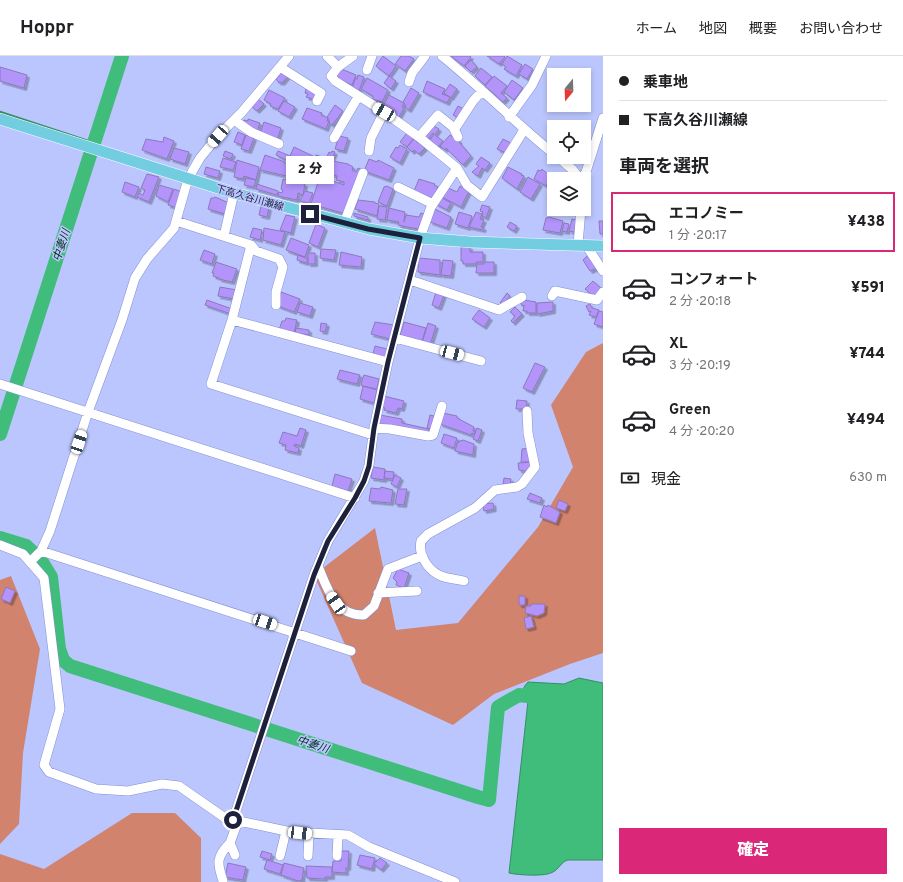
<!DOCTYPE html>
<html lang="ja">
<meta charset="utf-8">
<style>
:root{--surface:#fff;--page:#f6f6f6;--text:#202124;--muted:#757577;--line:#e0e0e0;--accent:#db2777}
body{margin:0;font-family:Overpass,"Noto Sans JP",sans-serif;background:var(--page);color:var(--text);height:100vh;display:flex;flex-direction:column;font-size:15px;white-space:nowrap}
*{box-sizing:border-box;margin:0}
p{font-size:13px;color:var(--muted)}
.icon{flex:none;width:22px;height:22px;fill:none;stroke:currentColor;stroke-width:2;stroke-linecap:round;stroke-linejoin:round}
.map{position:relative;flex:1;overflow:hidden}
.side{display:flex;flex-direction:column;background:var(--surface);width:300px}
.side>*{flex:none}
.banner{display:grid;align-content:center;height:88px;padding:0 16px;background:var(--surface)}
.needle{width:26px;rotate:199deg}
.fabs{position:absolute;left:547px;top:12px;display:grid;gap:8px}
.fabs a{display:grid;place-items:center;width:44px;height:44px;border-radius:0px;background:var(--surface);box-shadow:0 2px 6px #0003;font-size:20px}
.end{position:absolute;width:18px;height:18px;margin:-9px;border:5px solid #1d213c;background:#fff;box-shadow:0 0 0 2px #fff}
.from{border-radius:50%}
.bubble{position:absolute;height:28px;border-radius:0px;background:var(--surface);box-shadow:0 2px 6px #0003;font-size:13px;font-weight:800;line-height:28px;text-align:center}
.car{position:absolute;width:12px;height:24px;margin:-12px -6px;border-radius:5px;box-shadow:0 0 3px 1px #0007;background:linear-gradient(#fff 24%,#345 0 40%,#fff 0 76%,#345 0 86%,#fff 0)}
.banner b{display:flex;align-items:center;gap:14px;height:38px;font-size:15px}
.banner b+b{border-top:1px solid var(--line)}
.banner i{width:10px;height:10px;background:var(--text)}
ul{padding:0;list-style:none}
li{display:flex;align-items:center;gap:12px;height:60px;margin:0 8px 6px;padding:0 8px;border:2px solid transparent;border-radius:0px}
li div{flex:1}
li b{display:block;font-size:15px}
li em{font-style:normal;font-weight:800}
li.current{border-color:var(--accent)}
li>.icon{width:36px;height:36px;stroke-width:1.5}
h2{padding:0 16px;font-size:18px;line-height:48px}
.pay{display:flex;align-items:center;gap:10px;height:44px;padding:0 16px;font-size:15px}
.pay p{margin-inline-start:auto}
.action{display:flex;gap:8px;margin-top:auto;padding:8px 16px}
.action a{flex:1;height:46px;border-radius:0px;background:var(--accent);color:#fff;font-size:16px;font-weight:800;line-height:46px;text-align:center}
header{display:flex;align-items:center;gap:24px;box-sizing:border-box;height:56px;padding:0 20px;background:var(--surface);border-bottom:1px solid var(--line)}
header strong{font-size:19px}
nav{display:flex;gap:22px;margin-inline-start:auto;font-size:14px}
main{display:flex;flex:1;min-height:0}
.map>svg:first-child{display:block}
</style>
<header>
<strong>Hoppr</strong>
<nav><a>ホーム</a><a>地図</a><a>概要</a><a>お問い合わせ</a></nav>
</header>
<main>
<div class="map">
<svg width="603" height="826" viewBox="0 0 603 826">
<defs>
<filter id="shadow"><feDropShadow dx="2.5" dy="2.5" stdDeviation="0" flood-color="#0004"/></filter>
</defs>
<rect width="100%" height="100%" fill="#bbc6fe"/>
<path fill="#d1836e" d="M603 287V597L570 608 494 638 453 669 362 627 314 519 375 472 396 574 458 567 538 471 573 411 551 349 586 296Z
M11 520 40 593 23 697 19 768 0 788V524Z
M132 757H175L201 782V826H0V798L44 813Z"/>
<path fill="#40bd7b" stroke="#368e68" d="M579 622 603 627V804H568C561 806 559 813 553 816 546 821 517 819 509 817L528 645C523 636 521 633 528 626L564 628Z"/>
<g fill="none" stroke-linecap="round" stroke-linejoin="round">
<path stroke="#368e68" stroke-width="2.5" d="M0 56 94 87"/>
<path stroke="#40bd7b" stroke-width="14" d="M0 378 122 0
M0 482 26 490 40 503 51 521 59 593 63 604 70 610 478 741 489 744 498 651 519 639 544 642"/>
</g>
<path fill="#b294fb" stroke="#8c79bc" filter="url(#shadow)" d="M383 0 396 10 389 20 376 10Z
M401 0H409L414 3 405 15 395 8Z
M451 0H470L471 1 464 10Z
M487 0H504L505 1 499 8Z
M507 0 522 9 516 20 504 13 506 11 502 8Z
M471 4 477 11 471 16 465 10Z
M525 8 533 13 527 23 519 18Z
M0 11 27 19 24 32 0 25Z
M339 12 356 19 352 29 335 22Z
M481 12 492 21 485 29 475 20Z
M282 16 288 20 282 27 280 26 279 27 276 23Z
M358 19 364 21 359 35 352 33 355 23H357Z
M389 20 396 25 391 33 384 27Z
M494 20 507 30 501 37 507 42 503 46 485 30Z
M367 22 388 34 382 46 373 43V40L361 33Z
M512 24 523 32 514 44 504 36Z
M427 25 445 33 442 38 450 41 447 47 423 36Z
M450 28 457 33 451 42 444 37Z
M411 32 419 37 409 54 405 52 406 50 403 46Z
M306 33 317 37 315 44 306 41 308 38 305 37Z
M269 34 285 42 278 53 270 50 271 48 264 44Z
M389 39 404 47 402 51 404 52 399 61 383 50Z
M258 43 264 48 257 55 251 50Z
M284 45 295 51 289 61 278 55Z
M335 49 343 55 332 69 329 67V63L327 61Z
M458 50 464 53 459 62 453 59Z
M307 52 322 57 321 59 328 62 327 65H329L326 73 302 63Z
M248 63 260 67 257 75 243 68 244 64 248 65Z
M264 66 281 72 277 84 260 78Z
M434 70 439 73 435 79 443 85 438 91 430 84 434 78 433 77 428 83 425 81Z
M238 76 245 79 242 89 234 86Z
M407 77 414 82 407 91 400 86Z
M246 79 254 82 249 95 241 93Z
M450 79 460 85 459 86 471 100 463 109 446 92 445 94 440 90Z
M339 80 348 82 344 95 335 93Z
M164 81 174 85 167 103 142 94 146 83 163 86Z
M414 83 425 92 419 98 414 94 412 96 407 91Z
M503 83 511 87 506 97 497 93Z
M400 89 407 93 400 107 390 101 396 91 398 92Z
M294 91 313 100 309 110 290 102 288 105 276 99 278 95 290 100Z
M174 92 189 96 185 108 170 103Z
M225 95 233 98 231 103 223 100Z
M332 95 335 96 326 117 321 115 329 96 331 97Z
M265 99 285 106 284 107 295 111 291 121 260 114Z
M316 99 325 102 319 116 310 113Z
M481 101 490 107 485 114 482 112 478 120 472 116 479 110 476 108Z
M223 102 236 106 233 114 220 111Z
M369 103 377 106 378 104 394 112 389 124 364 115Z
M237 104 259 111 256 124 244 120 243 123 234 121Z
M333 105 348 108 353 111 352 114 356 116 358 112 362 114 346 158 311 148 320 120 344 129V126L336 124 337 120 329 118Z
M206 111 220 115 218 122 204 118Z
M301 111 310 114 308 120 299 117Z
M508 111 522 118 521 119 524 120 517 133 502 122Z
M542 113 551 121 546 130 534 123 538 114 541 115Z
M147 118 159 121 149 146 137 141 139 137 143 139 145 134 141 132Z
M528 121 540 128 531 143 520 136Z
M246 122 256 124 254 131 244 129Z
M283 123 305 128 303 139 298 137 297 144 278 140 279 136 282 137 283 134 281 133Z
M419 123 435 128 434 129 438 131 433 144 414 135Z
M125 126 139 131 135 141 122 136Z
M257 128 278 135 277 139 256 133Z
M159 129 173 133 168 146 156 140Z
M387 130 393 133 387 150 378 146 384 131Z
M460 130 469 135 461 151 442 141 446 131 457 136Z
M174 133 182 136 177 152 168 149Z
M550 134 554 135V147L547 143Z
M305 135 313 137 309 147 300 145Z
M215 141 229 147 225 158 208 153 211 142H214Z
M440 141 451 147 447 154 436 148Z
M358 144 375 146V147L379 148 377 160 355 153Z
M482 149 490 151 486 162 482 160 483 156 480 155Z
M261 150 269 152 267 161 259 159Z
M379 150 387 151 385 164 377 163Z
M389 152 405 156 404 166 406 159 419 161 421 157 425 158 422 168 420 167 419 173 407 171 398 169 399 166 387 164Z
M435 153 451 161 447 172 430 166Z
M459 156 472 160 468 172 455 168Z
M476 156 482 158 480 163 484 164 481 171 484 172 483 174 469 171Z
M354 157 368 161V164L354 160Z
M286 159 295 161 291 177 280 174Z
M549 161 563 165 560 177 543 174 546 162Z
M572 163 577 164 574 176 569 175Z
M599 165H603V178H600Z
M510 166 517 170 514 175 507 171Z
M564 167 569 168 567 176 562 175Z
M316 168 325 172 318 191 309 187Z
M253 172 262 174 260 184 250 181Z
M264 172 285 176 281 189 263 184Z
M291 182 309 189 305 201 286 194Z
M461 191H470V196H483V206H476V208H463V205H461Z
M321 193 336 194 334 204 320 202Z
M204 194 215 198 212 208 200 204Z
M341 196 362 201 361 211 339 209Z
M308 197H315V208H308Z
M589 198 597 212 590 215 583 204Z
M298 199 308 203 306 207 297 204Z
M419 202 440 204V219L418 216Z
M443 204 453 205 451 220 441 219Z
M216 206 237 213 232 226 219 223V222L213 220 214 217H212Z
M484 206H494V217H476L477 208H484Z
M593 225 602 233 595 242 585 233Z
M220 231 237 234 234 243 218 240Z
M281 236 300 243 294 256 278 250Z
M436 236 444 239 439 252 432 249Z
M507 237 510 240 503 249 500 247Z
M207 244 232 253 231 258 205 249Z
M523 244 524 246V244L536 246V257H527V255H523L524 249 522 250 520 246Z
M553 246V255L537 258V247Z
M300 247 313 251 310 260 297 256Z
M590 248 592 252 599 254 596 261 589 259 591 255 589 256 586 250Z
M515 251 522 258 513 267 511 265 515 260 510 256Z
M479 254 490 262 484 271 472 263Z
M599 255 603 256V271L594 268Z
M286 262 297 264 294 277 279 274 282 265H285Z
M375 266 394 269 390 283 371 278Z
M404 266 426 272 422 285 400 279Z
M321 267 327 268 325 276 320 275Z
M428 267 436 270 430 289 422 287Z
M296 272 309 274V279L295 277Z
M375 290 387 293 385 301 373 298Z
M535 307 545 311 532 336 523 332Z
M340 314 360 319 357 328 337 323Z
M364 319 379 323 377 333 362 330 361 327Z
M363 330 377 334 374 347 360 343Z
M384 340 404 345 402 353 398 352 396 357 384 354 385 352 381 351Z
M517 344 527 345 526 353H516Z
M443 357 457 360V362L474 371 473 375 475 376 474 378 472 377 471 379 440 368Z
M380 359 402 363V367L429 373 428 378 378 368Z
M430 359 434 360 432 373 427 372Z
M300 372 306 374 301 390 295 388 294 390 299 392 298 397 285 394 286 389 279 387 283 376 297 380Z
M477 372 482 374 478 385 473 383Z
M444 378 457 382 454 392 441 387Z
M463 384 474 388 473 399 455 395 457 388 460 385Z
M530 392V406H521L522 393Z
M532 406 530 416 519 414 518 407Z
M373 411 385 413 384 424 371 422Z
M385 415 394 416 393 423 384 422Z
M335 418 352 423 348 435 332 430Z
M395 419 401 422 397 431 391 428Z
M504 422 511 423 510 429 503 428Z
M381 431 393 434 391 447 369 445 371 432 380 433Z
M398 433H407L404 449 395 448Z
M530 437 542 442 540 447 527 443Z
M559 444 568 448 565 455 556 452Z
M493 447 494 453 484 455 483 448Z
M544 449 547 451 548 449 560 456 556 467 540 461Z
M398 513 409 517 404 532 396 529 397 526 393 522Z
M6 531 15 535 10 547 1 543Z
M519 540H525V549H519Z
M531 548H545L544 557 537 560 525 557 526 550H531Z
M531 560 534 571 526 573 524 562Z
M262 795 272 798 270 804 260 801Z
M341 795H349L348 812H346V817L332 816 333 805H341Z
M360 799 375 802 372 813 357 809Z
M380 802 387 807 381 814 374 808Z
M267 804 283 809 280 818 264 813Z
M228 807 246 811 243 824 225 821Z
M284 807 304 812 302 824 298 825 281 819Z
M306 810 332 811V821H325V823L307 822Z"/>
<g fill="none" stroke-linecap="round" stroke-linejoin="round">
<defs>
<path id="minor" d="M327 0 338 11
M353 0 338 11 331 20 335 25 384 56 419 81 457 112 467 129 482 141 524 74
M442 0C481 31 515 67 554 98
M280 11 321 37 317 45
M367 14 372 0
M409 26 412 17 425 0
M509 61 532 29 546 0
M234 64 251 76 279 88
M453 71H456L473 45 482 35
M419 81 438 59 453 71 458 81
M334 82 358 41
M369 95 371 82 384 56
M558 101 573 114 580 123
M581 123 586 116 603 62
M398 131 433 148
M176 165 251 189 256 195 279 203 283 211 276 236V249
M344 167 363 117
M224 180 234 137
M251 189 232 264 211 328 373 379
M578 189 581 153
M586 189 603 215
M410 224 499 254 522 241
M552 240 555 235 597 244 603 236
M232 264 388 306
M395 282 481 305
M0 328 355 442
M374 372 390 373 428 380 433 379 442 350
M0 489 23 498 44 522 60 653 44 709 49 716 96 733 128 735 162 728 179 730 225 762 291 776 348 779 369 791 455 826
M41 495 351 595
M31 505 41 495 50 475 88 356 122 264 135 222 147 203 174 172 188 123 200 102 218 80 242 56 289 0
M318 510C327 532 335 560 364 559L374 550 388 513 422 500
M464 525C456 523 447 523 439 519 427 513 418 498 421 485L428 478 475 452 495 434 517 431 522 428 535 411 528 377 527 355
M378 537 417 535
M233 764 314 519 328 485 364 425 369 409 374 372 388 306 420 182 431 151 457 112
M235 799 230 787 238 765
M280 800 286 775
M308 800 309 778
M337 800 338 779
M223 825C217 807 216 801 230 787"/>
<path id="major" d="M0 63 234 137 369 173 420 182 470 186 603 190"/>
</defs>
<use href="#minor" stroke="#838fd2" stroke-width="10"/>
<use href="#major" stroke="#fff" stroke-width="12"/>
<use href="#minor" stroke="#fff" stroke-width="9"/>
<use href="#major" stroke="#71cddf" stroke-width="11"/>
</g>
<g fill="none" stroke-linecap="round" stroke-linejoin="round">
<path stroke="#1d213c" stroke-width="5" d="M233 764 314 519 328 485 355 442 364 425 369 410 374 372 388 306 420 182 368 173 310 158"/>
</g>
<g text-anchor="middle" stroke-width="3" stroke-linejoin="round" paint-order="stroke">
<g font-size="10" fill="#1d213c" stroke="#bbc6fe">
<text transform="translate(250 141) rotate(16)" y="4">下高久谷川瀬線</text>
</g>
<g font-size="11" font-style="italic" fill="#00331a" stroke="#bbc6fe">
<text transform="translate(61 189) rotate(-72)" y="4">中妻川</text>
<text transform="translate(313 688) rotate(18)" y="4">中妻川</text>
</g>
</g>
</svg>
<div class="fabs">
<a><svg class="needle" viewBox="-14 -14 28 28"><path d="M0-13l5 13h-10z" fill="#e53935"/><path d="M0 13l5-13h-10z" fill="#757577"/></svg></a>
<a><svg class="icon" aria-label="locate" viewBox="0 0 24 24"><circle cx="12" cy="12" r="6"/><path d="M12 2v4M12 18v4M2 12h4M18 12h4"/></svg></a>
<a><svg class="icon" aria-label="layers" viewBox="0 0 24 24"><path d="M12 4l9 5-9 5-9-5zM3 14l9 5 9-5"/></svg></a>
</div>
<i class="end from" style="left:233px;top:764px"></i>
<i class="end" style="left:310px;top:158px"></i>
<div class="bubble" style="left:286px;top:100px;width:48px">2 分</div>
<i class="car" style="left:384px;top:56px;rotate:300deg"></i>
<i class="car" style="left:218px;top:80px;rotate:221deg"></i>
<i class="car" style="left:452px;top:297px;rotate:105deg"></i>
<i class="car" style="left:79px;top:386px;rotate:18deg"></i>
<i class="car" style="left:336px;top:547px;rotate:326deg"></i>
<i class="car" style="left:265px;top:566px;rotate:108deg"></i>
<i class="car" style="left:300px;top:777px;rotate:96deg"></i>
</div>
<section class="side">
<div class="banner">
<b><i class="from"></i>乗車地</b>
<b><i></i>下高久谷川瀬線</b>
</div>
<h2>車両を選択</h2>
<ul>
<li class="current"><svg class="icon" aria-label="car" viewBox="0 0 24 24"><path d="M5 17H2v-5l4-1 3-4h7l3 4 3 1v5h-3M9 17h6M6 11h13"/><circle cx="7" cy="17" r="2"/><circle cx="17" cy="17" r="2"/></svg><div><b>エコノミー</b><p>1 分 · 20:17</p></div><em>¥438</em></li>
<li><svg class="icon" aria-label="car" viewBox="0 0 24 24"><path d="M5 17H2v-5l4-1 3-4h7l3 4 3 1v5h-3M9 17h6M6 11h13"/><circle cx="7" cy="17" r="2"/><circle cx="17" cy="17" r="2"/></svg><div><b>コンフォート</b><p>2 分 · 20:18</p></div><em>¥591</em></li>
<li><svg class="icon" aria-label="car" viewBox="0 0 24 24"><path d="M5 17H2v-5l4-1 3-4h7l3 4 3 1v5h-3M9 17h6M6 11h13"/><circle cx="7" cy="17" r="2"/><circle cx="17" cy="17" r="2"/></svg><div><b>XL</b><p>3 分 · 20:19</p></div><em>¥744</em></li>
<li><svg class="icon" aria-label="car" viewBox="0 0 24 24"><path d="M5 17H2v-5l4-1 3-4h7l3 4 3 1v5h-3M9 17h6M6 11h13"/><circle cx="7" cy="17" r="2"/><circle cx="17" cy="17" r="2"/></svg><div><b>Green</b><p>4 分 · 20:20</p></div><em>¥494</em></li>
</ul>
<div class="pay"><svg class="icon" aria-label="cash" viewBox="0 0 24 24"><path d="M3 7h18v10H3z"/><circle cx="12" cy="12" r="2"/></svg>現金<p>630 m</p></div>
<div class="action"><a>確定</a></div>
</section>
</main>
